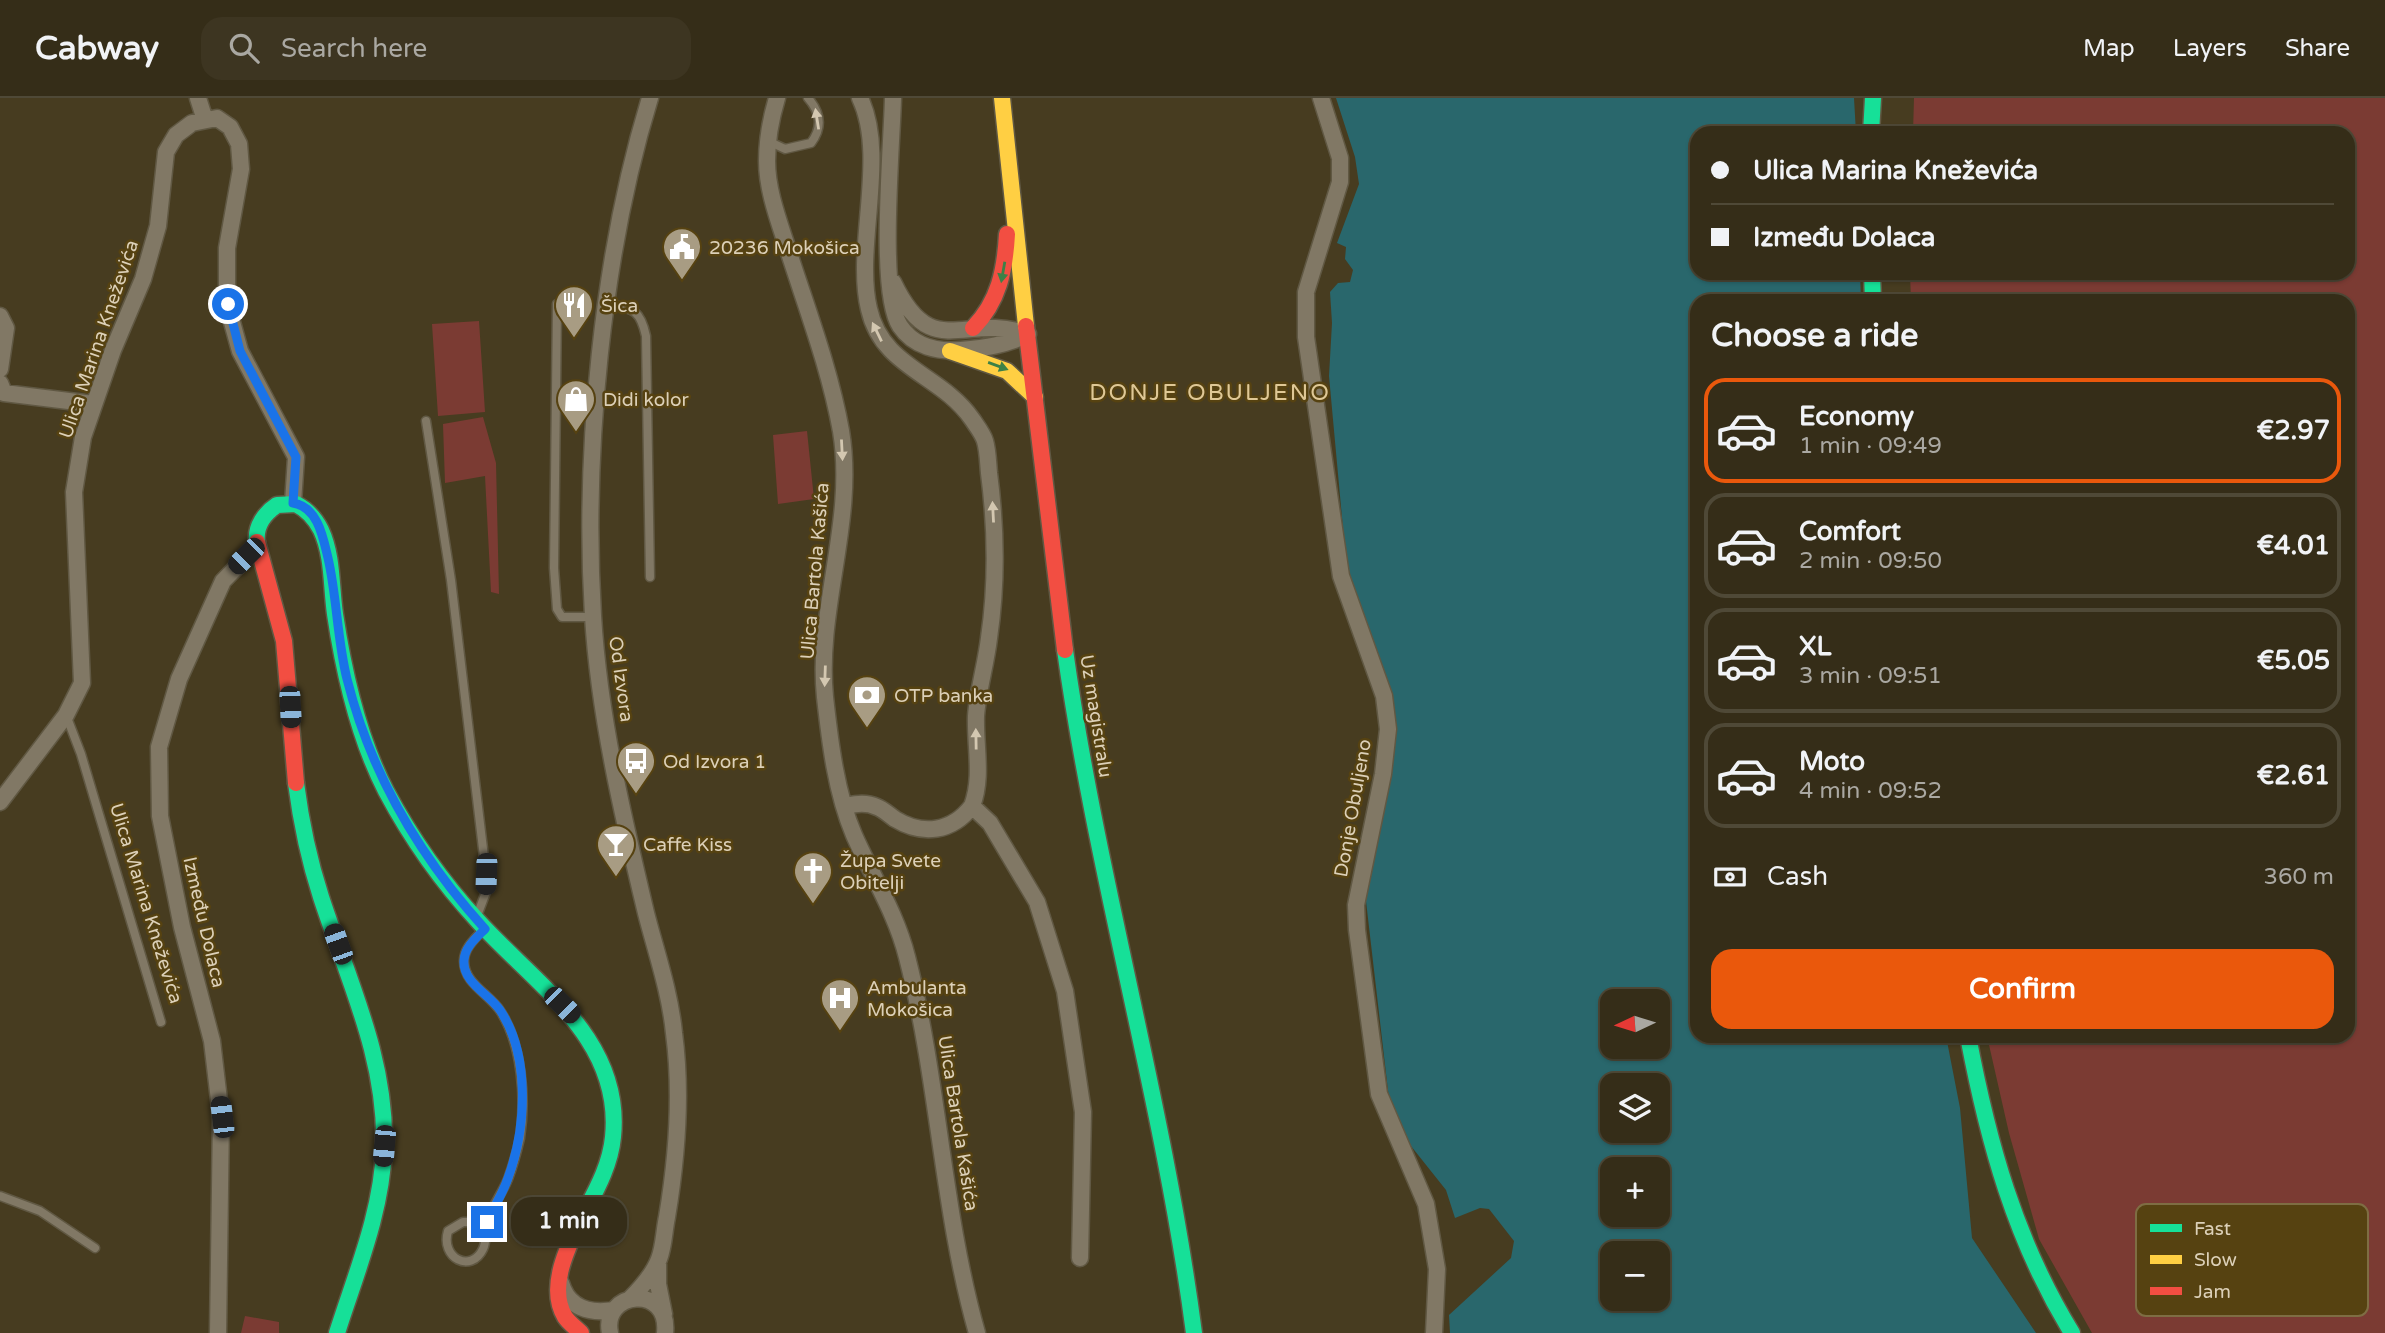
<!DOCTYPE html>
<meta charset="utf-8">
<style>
:root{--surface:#352d18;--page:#3d3521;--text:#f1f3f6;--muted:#aaa8a2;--line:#4f4937;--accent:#ea580c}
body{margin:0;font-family:"Varela Round",sans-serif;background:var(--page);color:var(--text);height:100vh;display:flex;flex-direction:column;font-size:26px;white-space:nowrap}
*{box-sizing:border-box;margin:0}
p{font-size:23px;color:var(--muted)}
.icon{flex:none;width:38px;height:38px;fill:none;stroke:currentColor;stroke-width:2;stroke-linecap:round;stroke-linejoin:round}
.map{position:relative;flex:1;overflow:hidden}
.drawer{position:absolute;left:1690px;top:196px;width:665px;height:749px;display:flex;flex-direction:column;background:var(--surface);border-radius:21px;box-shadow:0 2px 5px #0004,0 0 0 2px var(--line)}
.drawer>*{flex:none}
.guide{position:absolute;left:1690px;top:28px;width:665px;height:154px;border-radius:21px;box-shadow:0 2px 5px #0004,0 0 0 2px var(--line);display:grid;align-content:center;height:154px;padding:0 21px;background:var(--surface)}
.needle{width:46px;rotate:266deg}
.buttons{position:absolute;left:1600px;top:891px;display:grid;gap:14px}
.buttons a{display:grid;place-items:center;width:70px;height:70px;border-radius:14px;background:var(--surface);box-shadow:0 2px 5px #0004,0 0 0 2px var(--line);font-size:35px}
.end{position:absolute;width:32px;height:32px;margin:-16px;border:9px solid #1a73e8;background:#fff;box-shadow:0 0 0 4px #fff}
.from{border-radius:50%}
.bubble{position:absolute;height:49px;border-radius:21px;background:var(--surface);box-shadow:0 2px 5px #0004,0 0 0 2px var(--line);font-size:23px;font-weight:700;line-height:49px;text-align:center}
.car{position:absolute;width:21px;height:42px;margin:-21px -10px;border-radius:9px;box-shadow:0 0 5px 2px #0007;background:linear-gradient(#222 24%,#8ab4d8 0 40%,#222 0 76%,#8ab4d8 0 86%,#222 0)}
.guide b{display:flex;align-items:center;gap:24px;height:66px;font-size:26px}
.guide b+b{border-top:2px solid var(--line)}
.guide i{width:18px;height:18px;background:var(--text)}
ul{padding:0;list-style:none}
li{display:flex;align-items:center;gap:21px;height:105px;margin:0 14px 10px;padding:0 7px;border:4px solid var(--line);border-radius:21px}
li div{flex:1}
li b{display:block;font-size:26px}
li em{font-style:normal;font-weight:700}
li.selected{border-color:var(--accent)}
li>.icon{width:63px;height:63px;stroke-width:1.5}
h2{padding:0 21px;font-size:32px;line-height:84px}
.pay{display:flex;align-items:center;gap:18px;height:77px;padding:0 21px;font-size:26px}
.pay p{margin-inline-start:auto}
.action{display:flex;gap:14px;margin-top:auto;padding:14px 21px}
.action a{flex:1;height:80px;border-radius:21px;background:var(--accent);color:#fff;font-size:28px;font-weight:700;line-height:80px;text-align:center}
header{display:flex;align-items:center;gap:42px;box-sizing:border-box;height:98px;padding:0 35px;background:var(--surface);border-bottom:2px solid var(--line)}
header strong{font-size:33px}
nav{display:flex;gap:38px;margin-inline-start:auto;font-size:24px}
.search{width:490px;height:63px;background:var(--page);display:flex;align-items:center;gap:18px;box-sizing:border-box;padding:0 24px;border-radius:21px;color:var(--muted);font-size:26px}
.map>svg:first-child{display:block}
</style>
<header>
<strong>Cabway</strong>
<div class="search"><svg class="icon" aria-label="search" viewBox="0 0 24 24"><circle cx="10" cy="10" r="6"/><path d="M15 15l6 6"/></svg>Search here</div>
<nav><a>Map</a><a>Layers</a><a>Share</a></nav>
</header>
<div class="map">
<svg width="2385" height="1235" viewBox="0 0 2385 1235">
<rect width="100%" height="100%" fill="#473c20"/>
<path fill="#7b3b33" d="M1914 0H2385V1235H2092L2039 1141 2009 1035 1987 938H2348V203H1911L1910 175H2348V35H1913Z
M479 223 485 314 438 318 432 226Z
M483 319 496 365 499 496 491 494 485 378 445 385 443 326Z
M807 333 814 401 778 406 773 337Z
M245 1218 279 1224V1235H241Z"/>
<path fill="#29676c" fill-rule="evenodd" d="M1336 0H1854L1856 35H1698V175H1860L1861 203H1698V938H1946L1960 1010 1972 1140 2036 1235H1450L1449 1217 1511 1160 1514 1143 1489 1111 1480 1110 1455 1120 1446 1092 1403 1038 1389 1001 1364 786 1394 633 1347 474 1329 278 1332 225 1330 194 1338 185 1350 184 1353 172 1345 161 1346 149 1337 145 1359 86 1355 59ZM1612 903H1657V948H1612ZM1612 987H1657V1032H1612ZM1612 1071H1657V1116H1612ZM1612 1155H1657V1200H1612Z"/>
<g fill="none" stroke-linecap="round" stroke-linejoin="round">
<defs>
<path id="lane" d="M768 43 785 51 811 45C823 29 821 15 808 0
M557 206 554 470 557 511 562 519H593
M608 206C633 211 640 211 646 238L650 479
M426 323 451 482 486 776V794L477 818
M66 617 81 656 161 924
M483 832C475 841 464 850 464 863 464 886 490 896 501 914 522 947 526 1001 520 1040 517 1053 513 1068 508 1081 502 1096 491 1109 487 1125 485 1133 487 1143 483 1151 471 1176 440 1160 448 1133L463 1124H487
M0 1098 40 1113 95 1150"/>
<path id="street" d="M198 0 205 22
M777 0C771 20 767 41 767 63 767 94 780 126 789 155 808 214 830 272 841 333 856 423 816 510 825 599 830 644 836 695 854 737 872 778 896 815 907 859 939 983 942 1112 977 1235
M860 0C888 59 854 149 869 211 882 270 941 276 972 321 976 327 983 336 985 343 988 353 988 365 989 375 996 429 997 486 989 540 986 566 978 592 976 618 975 649 983 679 972 708
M893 0C892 46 878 195 900 228 914 249 938 254 961 252 985 250 1007 247 1028 236
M1321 0 1340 60V84L1306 194V239L1341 478 1384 598 1388 631 1383 676 1356 807 1357 832 1379 996 1426 1106 1437 1171 1434 1235
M893 184C932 266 963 214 1028 236
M0 218 6 230 0 271
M0 285 4 295 93 306
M0 704 66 617 82 585 74 394 83 339 113 252 143 181 158 128 166 54 176 37 192 25 217 20 230 29 239 46 241 71 227 150V206L240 253 296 359 293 405
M844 708C856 706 866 704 877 709 883 711 889 717 895 721 923 738 952 734 972 708L990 725 1037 804 1065 893 1083 1014 1080 1160
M658 1166V1186L664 1216
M561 1185C568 1210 590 1216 614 1212
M630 1201C641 1190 653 1177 659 1161 664 1148 664 1133 667 1119 677 1059 682 995 674 935 670 894 656 854 646 815 623 719 599 617 593 518 583 356 602 156 650 0
M218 1235 221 1019 212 943 182 829 160 718 159 649 179 581 223 483 257 448
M610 1235C601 1193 670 1185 665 1235"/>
<path id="fast" d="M1871 35 1873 0
M1872 175 1873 203
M257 444C255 428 265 415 277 407L296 406C308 412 315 420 321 432 333 458 331 488 335 516 344 576 358 639 386 693 411 740 442 784 478 823 536 887 623 941 613 1039 610 1071 592 1099 578 1127
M1065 552C1097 781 1164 1005 1194 1235
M296 685C301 724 309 762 321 799 348 882 387 961 384 1050 382 1114 356 1175 337 1235
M1968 938C1988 1044 2015 1142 2072 1235"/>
<path id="slow" d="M1002 0 1026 228
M950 253 1007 273 1035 299"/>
<path id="jam" d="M1026 228 1065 552
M973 230C999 203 1005 172 1007 136
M257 444 284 543 296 685
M578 1127C566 1153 548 1191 565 1219 569 1225 576 1230 581 1235"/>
</defs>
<use href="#lane" stroke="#605843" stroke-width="11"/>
<use href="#street" stroke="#605843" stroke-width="19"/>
<use href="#fast" stroke="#605843" stroke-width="19"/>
<use href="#slow" stroke="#605843" stroke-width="19"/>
<use href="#jam" stroke="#605843" stroke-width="19"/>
<use href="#lane" stroke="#817865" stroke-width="8"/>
<use href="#street" stroke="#817865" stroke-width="16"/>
<use href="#fast" stroke="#16e098" stroke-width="16"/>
<use href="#slow" stroke="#ffcf43" stroke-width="16"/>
<use href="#jam" stroke="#f24e42" stroke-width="16"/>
</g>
<defs><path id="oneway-solid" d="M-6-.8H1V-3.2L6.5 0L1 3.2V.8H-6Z" transform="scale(1.75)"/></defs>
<g fill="#d3c7b0">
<use href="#oneway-solid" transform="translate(817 21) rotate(-99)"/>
<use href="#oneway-solid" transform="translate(877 234) rotate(-116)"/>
<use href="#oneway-solid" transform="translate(842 352) rotate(87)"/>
<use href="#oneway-solid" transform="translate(993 414) rotate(-93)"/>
<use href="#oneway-solid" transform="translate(825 578) rotate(92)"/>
<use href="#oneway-solid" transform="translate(976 641) rotate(-91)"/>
</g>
<g fill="#3c8147">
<use href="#oneway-solid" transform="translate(1003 174) rotate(100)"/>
<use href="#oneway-solid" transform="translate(998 268) rotate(20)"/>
</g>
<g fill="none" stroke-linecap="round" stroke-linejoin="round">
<path stroke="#1a73e8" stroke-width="9" d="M228 206 240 253 296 359 293 405C318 409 323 439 328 460 337 499 337 541 347 581 371 677 419 758 485 831 476 840 465 849 464 862 462 884 489 896 500 912 531 958 526 1031 508 1080 503 1095 494 1109 487 1124"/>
</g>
<defs>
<symbol id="civic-pin" viewBox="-11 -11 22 30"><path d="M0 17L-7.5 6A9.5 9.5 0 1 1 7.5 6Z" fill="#a89c83" stroke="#564211"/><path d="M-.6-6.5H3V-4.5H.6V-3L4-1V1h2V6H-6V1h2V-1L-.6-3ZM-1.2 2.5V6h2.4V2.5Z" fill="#fff"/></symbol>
<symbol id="restaurant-pin" viewBox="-11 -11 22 30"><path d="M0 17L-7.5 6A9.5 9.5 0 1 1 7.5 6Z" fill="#a89c83" stroke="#564211"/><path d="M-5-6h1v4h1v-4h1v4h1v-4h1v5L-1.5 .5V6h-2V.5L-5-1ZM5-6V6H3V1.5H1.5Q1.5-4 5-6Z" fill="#fff"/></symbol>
<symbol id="shop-pin" viewBox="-11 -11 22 30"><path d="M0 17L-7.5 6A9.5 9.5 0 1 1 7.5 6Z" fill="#a89c83" stroke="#564211"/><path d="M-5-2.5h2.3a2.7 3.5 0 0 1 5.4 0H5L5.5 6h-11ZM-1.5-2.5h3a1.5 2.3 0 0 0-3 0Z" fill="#fff"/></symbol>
<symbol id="bank-pin" viewBox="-11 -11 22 30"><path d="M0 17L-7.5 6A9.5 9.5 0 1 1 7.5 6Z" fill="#a89c83" stroke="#564211"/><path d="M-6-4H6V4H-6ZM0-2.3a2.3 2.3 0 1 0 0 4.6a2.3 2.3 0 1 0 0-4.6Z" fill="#fff"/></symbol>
<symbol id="bus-pin" viewBox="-11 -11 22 30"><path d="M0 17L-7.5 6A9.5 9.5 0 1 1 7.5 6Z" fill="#a89c83" stroke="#564211"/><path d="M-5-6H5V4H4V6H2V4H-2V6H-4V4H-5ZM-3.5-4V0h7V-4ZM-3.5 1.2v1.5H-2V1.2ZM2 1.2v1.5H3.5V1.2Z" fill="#fff"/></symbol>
<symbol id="bar-pin" viewBox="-11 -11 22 30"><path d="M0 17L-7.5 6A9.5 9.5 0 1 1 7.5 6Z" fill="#a89c83" stroke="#564211"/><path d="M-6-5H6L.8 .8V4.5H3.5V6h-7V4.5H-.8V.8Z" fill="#fff"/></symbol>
<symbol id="church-pin" viewBox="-11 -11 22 30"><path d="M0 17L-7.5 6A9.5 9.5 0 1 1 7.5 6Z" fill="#a89c83" stroke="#564211"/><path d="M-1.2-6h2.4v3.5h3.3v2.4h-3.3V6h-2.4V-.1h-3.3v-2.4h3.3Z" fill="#fff"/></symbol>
<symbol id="hospital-pin" viewBox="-11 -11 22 30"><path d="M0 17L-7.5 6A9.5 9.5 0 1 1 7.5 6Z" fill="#a89c83" stroke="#564211"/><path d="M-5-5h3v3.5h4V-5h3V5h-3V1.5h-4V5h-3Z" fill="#fff"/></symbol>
</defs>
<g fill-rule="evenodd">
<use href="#civic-pin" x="660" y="127" width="44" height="60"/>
<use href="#restaurant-pin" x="552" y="185" width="44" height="60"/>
<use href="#shop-pin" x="554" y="279" width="44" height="60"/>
<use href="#bank-pin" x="845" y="575" width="44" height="60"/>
<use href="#bus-pin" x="614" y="641" width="44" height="60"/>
<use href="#bar-pin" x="594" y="724" width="44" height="60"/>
<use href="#church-pin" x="791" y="751" width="44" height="60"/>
<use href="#hospital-pin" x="818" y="878" width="44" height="60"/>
</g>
<g text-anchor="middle" stroke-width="5" stroke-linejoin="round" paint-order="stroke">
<g font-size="19" fill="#dcd0b8" stroke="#564211" text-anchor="start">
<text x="709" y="156">20236 Mokošica</text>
<text x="601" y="214">Šica</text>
<text x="603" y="308">Didi kolor</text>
<text x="894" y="604">OTP banka</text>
<text x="663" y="670">Od Izvora 1</text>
<text x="643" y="753">Caffe Kiss</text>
<text x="840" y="769">Župa Svete<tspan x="840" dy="22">Obitelji</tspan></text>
<text x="867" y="896">Ambulanta<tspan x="867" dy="22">Mokošica</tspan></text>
</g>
<g font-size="19" fill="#dcd0b8" stroke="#564211">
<text transform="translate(98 241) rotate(-71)" y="7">Ulica Marina Kneževića</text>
<text transform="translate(814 473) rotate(-85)" y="7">Ulica Bartola Kašića</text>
<text transform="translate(622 581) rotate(82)" y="7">Od Izvora</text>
<text transform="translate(1097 618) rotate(81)" y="7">Uz magistralu</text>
<text transform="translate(1352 710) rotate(-80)" y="7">Donje Obuljeno</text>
<text transform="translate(147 805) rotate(73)" y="7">Ulica Marina Kneževića</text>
<text transform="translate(205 824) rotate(77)" y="7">Između Dolaca</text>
<text transform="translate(959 1025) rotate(81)" y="7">Ulica Bartola Kašića</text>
</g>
<g font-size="23" letter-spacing="2" fill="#dfc896" stroke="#564211">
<text x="1210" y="302">DONJE OBULJENO</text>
</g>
</g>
<rect x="2136" y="1106" width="232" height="112" rx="10" fill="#564211" stroke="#7e6d43" stroke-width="2"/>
<rect x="2150" y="1126" width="32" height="8" fill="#16e098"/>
<rect x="2150" y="1157" width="32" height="9" fill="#ffcf43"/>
<rect x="2150" y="1189" width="32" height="8" fill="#f24e42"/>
<g font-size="19" fill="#dcd0b8">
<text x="2194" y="1137">Fast</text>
<text x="2194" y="1168">Slow</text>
<text x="2194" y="1200">Jam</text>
</g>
</svg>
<div class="buttons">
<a><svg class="needle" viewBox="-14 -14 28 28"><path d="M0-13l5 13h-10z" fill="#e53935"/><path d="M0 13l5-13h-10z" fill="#aaa8a2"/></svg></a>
<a><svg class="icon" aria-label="layers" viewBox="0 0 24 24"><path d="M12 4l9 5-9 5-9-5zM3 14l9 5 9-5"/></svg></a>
<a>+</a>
<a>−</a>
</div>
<i class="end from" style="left:228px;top:206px"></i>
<i class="end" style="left:487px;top:1124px"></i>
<div class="bubble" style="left:511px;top:1099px;width:116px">1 min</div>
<i class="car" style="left:246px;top:458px;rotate:225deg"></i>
<i class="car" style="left:290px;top:609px;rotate:177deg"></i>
<i class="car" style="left:486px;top:776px;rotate:182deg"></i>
<i class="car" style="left:338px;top:846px;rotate:340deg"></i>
<i class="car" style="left:562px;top:907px;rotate:135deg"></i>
<i class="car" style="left:222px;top:1019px;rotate:353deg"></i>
<i class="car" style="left:384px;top:1048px;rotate:185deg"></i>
<div class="guide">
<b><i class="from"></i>Ulica Marina Kneževića</b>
<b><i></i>Između Dolaca</b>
</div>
<section class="drawer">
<h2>Choose a ride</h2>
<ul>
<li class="selected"><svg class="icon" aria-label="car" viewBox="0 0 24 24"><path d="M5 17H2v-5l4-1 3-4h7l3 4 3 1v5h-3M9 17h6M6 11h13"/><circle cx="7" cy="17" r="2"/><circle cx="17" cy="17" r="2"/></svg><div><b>Economy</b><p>1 min · 09:49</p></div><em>€2.97</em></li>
<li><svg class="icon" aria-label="car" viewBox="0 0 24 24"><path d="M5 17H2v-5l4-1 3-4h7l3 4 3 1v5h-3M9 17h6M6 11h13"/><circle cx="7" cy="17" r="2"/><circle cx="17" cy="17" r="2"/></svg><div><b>Comfort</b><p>2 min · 09:50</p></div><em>€4.01</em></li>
<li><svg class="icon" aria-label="car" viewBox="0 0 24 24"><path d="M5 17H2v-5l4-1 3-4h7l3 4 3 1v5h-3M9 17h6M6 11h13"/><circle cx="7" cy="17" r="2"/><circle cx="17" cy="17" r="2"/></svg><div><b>XL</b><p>3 min · 09:51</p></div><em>€5.05</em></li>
<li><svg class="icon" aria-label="car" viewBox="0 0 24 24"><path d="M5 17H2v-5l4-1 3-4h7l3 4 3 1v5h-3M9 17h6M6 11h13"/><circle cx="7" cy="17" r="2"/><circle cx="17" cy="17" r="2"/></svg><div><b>Moto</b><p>4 min · 09:52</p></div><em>€2.61</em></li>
</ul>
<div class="pay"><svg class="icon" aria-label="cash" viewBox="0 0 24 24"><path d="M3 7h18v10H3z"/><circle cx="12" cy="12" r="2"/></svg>Cash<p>360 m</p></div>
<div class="action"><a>Confirm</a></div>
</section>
</div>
